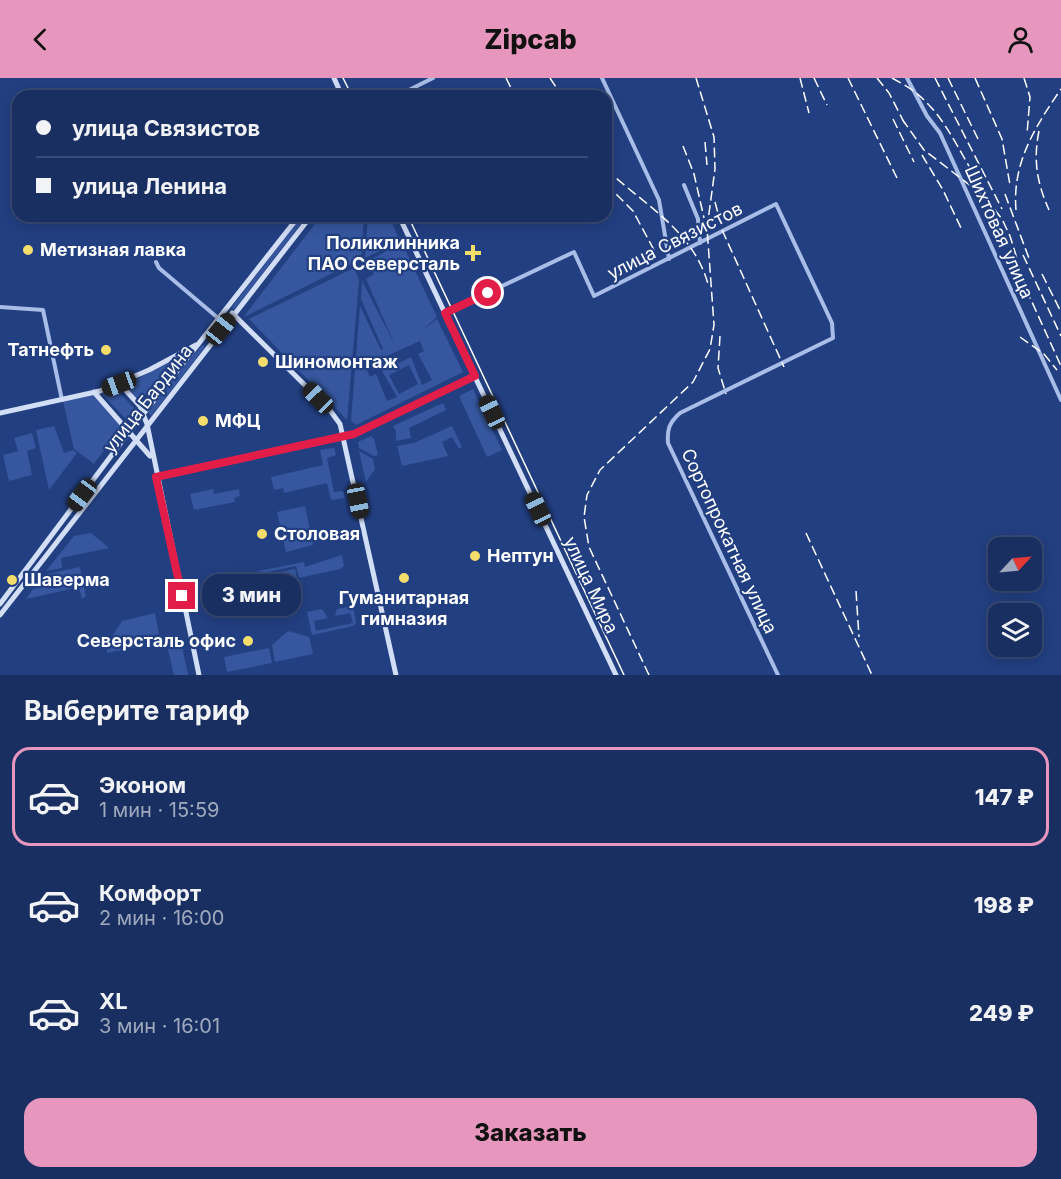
<!DOCTYPE html>
<html lang="ru">
<meta charset="utf-8">
<style>
:root{--surface:#1a2f61;--page:#233767;--text:#f1f3f6;--muted:#9fa9bd;--line:#384a76;--accent:#e797bd}
body{margin:0;font-family:Inter,sans-serif;background:var(--page);color:var(--text);height:100vh;display:flex;flex-direction:column;font-size:22px;white-space:nowrap}
*{box-sizing:border-box;margin:0}
p{font-size:20px;color:var(--muted)}
.icon{flex:none;width:33px;height:33px;fill:none;stroke:currentColor;stroke-width:2;stroke-linecap:round;stroke-linejoin:round}
.map{position:relative;height:597px;overflow:hidden}
.panel{display:flex;flex-direction:column;background:var(--surface);flex:1}
.panel>*{flex:none}
.guide{position:absolute;left:12px;top:12px;width:600px;height:132px;border-radius:18px;box-shadow:0 3px 15px #0003,0 0 0 2px var(--line);display:grid;align-content:center;height:132px;padding:0 24px;background:var(--surface)}
.needle{width:39px;rotate:64deg}
.tools{position:absolute;left:988px;top:459px;display:grid;gap:12px}
.tools a{display:grid;place-items:center;width:54px;height:54px;border-radius:12px;background:var(--surface);box-shadow:0 3px 15px #0003,0 0 0 2px var(--line);font-size:30px}
.end{position:absolute;width:27px;height:27px;margin:-14px;border:8px solid #e11d48;background:#fff;box-shadow:0 0 0 3px #fff}
.from{border-radius:50%}
.bubble{position:absolute;height:42px;border-radius:18px;background:var(--surface);box-shadow:0 3px 15px #0003,0 0 0 2px var(--line);font-size:20px;font-weight:800;line-height:42px;text-align:center}
.car{position:absolute;width:18px;height:36px;margin:-18px -9px;border-radius:8px;box-shadow:0 0 4px 2px #0007;background:linear-gradient(#222 24%,#8ab4d8 0 40%,#222 0 76%,#8ab4d8 0 86%,#222 0)}
.guide b{display:flex;align-items:center;gap:21px;height:57px;font-size:22px}
.guide b+b{border-top:2px solid var(--line)}
.guide i{width:15px;height:15px;background:var(--text)}
ul{padding:0;list-style:none}
li{display:flex;align-items:center;gap:18px;height:99px;margin:0 12px 9px;padding:0 12px;border:3px solid transparent;border-radius:18px}
li div{flex:1}
li b{display:block;font-size:22px}
li em{font-style:normal;font-weight:800}
li.active{border-color:var(--accent)}
li>.icon{width:54px;height:54px;stroke-width:1.5}
h2{padding:0 24px;font-size:27px;line-height:72px}
.cta{display:flex;gap:12px;margin-top:auto;padding:12px 24px}
.cta a{flex:1;height:69px;border-radius:18px;background:var(--accent);color:#111;font-size:24px;font-weight:800;line-height:69px;text-align:center}
header{display:flex;justify-content:space-between;align-items:center;height:78px;padding:0 24px;background:var(--accent);color:#111;font-size:27px;font-weight:800}
.map>svg:first-child{display:block}
</style>
<header><svg class="icon" aria-label="back" viewBox="0 0 24 24"><path d="M15 5l-7 7 7 7"/></svg>Zipcab<svg class="icon" aria-label="person" viewBox="0 0 24 24"><circle cx="12" cy="8" r="4"/><path d="M4 21q1-7 8-7t8 7"/></svg></header>
<div class="map">
<svg width="1061" height="597" viewBox="0 0 1061 597">
<rect width="100%" height="100%" fill="#223f81"/>
<path fill="#36579f" fill-rule="evenodd" d="M302 138H307L234 232 232 229Z
M321 138H364L361 181 246 238 245 237Z
M368 138H389L400 163 365 180Z
M402 165 437 239 420 254 437 241 463 294 356 347 351 343 360 228 381 272 383 271 361 221 362 203 395 267 366 201 374 196 368 183ZM420 263 424 273 418 276 432 302 422 307 411 279 382 293 397 319 387 323 376 296 370 299 365 288ZM409 287 418 306 399 316 389 297Z
M354 190 359 202 347 342 249 241Z
M202 267 205 269 151 338 148 335Z
M173 283 139 325 125 312V307Z
M473 311 502 372 487 379 459 318Z
M111 312 120 315 135 331 126 341 102 316Z
M94 316 123 347 94 386 74 371 63 323Z
M443 325 446 332 409 350 411 360 396 363V353L393 348Z
M54 348 64 375 73 372 77 375 49 412 36 352Z
M452 348 462 369 459 371 452 359 442 364 448 378 402 388 397 368 414 365Z
M32 355 36 370 27 373 32 397 9 403 3 377 18 373 14 360Z
M371 358 374 361 378 377 374 378 359 370 358 364Z
M334 370 336 377 327 380 334 414 343 413 345 420 331 422 327 405 284 415 283 410 274 412 271 399 323 387 320 372Z
M359 373 373 381 375 391 366 404Z
M213 411 214 416 239 411 240 418 234 420 235 424 194 432 190 416Z
M305 428 313 467 286 474 277 434Z
M91 455 109 470 61 480 62 490 46 493 74 458Z
M342 477 344 488 340 491 299 500 296 488 259 496 258 493 304 484 305 489Z
M80 489 86 518 82 521 79 509 26 521 43 497Z
M295 491 299 511C286 521 278 522 263 518L260 498Z
M353 528 356 545 353 548 312 557 307 534 322 531 328 540 314 543 316 553 353 545 350 535 335 538 337 531Z
M155 535 159 556 152 558V561H161L162 564 107 575V566L122 543Z
M288 553 309 559 313 576 275 584 272 567Z
M181 564 188 597H174L167 567Z
M269 570 272 585 227 594 224 579Z"/>
<g fill="none" stroke-linecap="round" stroke-linejoin="round">
<path stroke="#a8bde7" stroke-width="4" d="M602 0 659 122 669 181
M907 0 927 38 940 55 1061 322
M405 14 433 0
M684 107 698 141 700 165
M156 184 159 190 218 240
M0 229 43 232 62 322
M445 235 574 174 594 218 776 126 832 245 833 260 680 335C669 345 667 351 668 365L778 597
M158 398 354 356 475 298"/>
<path stroke="#d2ddf6" stroke-width="5" d="M334 0 342 18
M399 138 616 597
M232 235 329 331 340 346 396 597
M119 305 140 328 147 346 199 597
M94 314 150 378
M0 335 100 313 149 292 196 267
M0 526 126 358 299 138
M0 537 311 138"/>
<path stroke="#fff" stroke-width="1.5" d="M343 0 352 18
M408 138 624 597"/>
<path stroke="#fff" stroke-width="1.5" stroke-dasharray="10 4.5" stroke-linecap="butt" d="M506 0 515 18
M550 0 562 18
M800 0 809 35
M814 0 827 27
M848 0 897 100
M877 0 889 15 906 48
M892 0C903 6 914 12 923 21 951 47 963 84 986 114
M935 0 1002 131
M948 0 980 65
M975 0 1002 61 1010 107
M1024 0 1030 19 1027 56
M893 41 914 84
M902 41 924 72 984 118 1002 141 1010 158 1027 213 1061 288
M1039 53C1033 82 1037 105 1049 132
M705 64 707 87
M683 68 694 96 704 140
M922 77 943 112 961 150
M606 91C643 126 693 152 708 206
M606 106 633 133 654 172
M1005 116 1030 183
M715 124 723 154 784 289
M1016 132C1012 85 1035 49 1061 11
M1023 177 1061 258
M1042 196 1061 234
M720 258 718 290 726 316
M1020 259 1044 276 1057 292
M806 455 872 597
M856 513 859 559
M649 597 589 469 584 439 587 417 600 392 693 304 710 271 714 247 707 150 715 91 714 59 696 0"/>
</g>
<g fill="none" stroke-linecap="round" stroke-linejoin="round">
<path stroke="#e11d48" stroke-width="8" d="M182 518 156 399 354 356 475 298 445 235 488 215"/>
</g>
<g fill="#f4dd6a" stroke="#223f81" stroke-width="2">
<circle cx="28" cy="172" r="6"/>
<path d="M470 166h6v6h6v6h-6v6h-6v-6h-6v-6h6z"/>
<circle cx="106" cy="272" r="6"/>
<circle cx="263" cy="284" r="6"/>
<circle cx="203" cy="343" r="6"/>
<circle cx="262" cy="456" r="6"/>
<circle cx="475" cy="478" r="6"/>
<circle cx="404" cy="500" r="6"/>
<circle cx="12" cy="502" r="6"/>
<circle cx="248" cy="563" r="6"/>
</g>
<g text-anchor="middle" stroke-width="4.5" stroke-linejoin="round" paint-order="stroke">
<g font-size="18" fill="#fff" stroke="#223f81">
<text transform="translate(999 154) rotate(66)" y="6">Шихтовая улица</text>
<text transform="translate(675 163) rotate(-27)" y="6">улица Связистов</text>
<text transform="translate(148 321) rotate(-52)" y="6">улица Бардина</text>
<text transform="translate(729 463) rotate(65)" y="6">Сортопрокатная улица</text>
<text transform="translate(591 507) rotate(65)" y="6">улица Мира</text>
</g>
<g font-size="18" font-weight="bold" fill="#fff" stroke="#223f81" text-anchor="start">
<text x="460" y="171" text-anchor="end">Поликлинника<tspan x="460" dy="21">ПАО Северсталь</tspan></text>
<text x="40" y="178">Метизная лавка</text>
<text x="94" y="278" text-anchor="end">Татнефть</text>
<text x="275" y="290">Шиномонтаж</text>
<text x="215" y="349">МФЦ</text>
<text x="274" y="462">Столовая</text>
<text x="487" y="484">Нептун</text>
<text x="24" y="508">Шаверма</text>
<text x="404" y="526" text-anchor="middle">Гуманитарная<tspan x="404" dy="21">гимназия</tspan></text>
<text x="236" y="569" text-anchor="end">Северсталь офис</text>
</g>
</g>
</svg>
<div class="tools">
<a><svg class="needle" viewBox="-14 -14 28 28"><path d="M0-13l5 13h-10z" fill="#e53935"/><path d="M0 13l5-13h-10z" fill="#9fa9bd"/></svg></a>
<a><svg class="icon" aria-label="layers" viewBox="0 0 24 24"><path d="M12 4l9 5-9 5-9-5zM3 14l9 5 9-5"/></svg></a>
</div>
<i class="end from" style="left:488px;top:215px"></i>
<i class="end" style="left:182px;top:518px"></i>
<div class="bubble" style="left:202px;top:496px;width:99px">3 мин</div>
<i class="car" style="left:221px;top:251px;rotate:39deg"></i>
<i class="car" style="left:119px;top:306px;rotate:250deg"></i>
<i class="car" style="left:318px;top:320px;rotate:316deg"></i>
<i class="car" style="left:492px;top:334px;rotate:335deg"></i>
<i class="car" style="left:82px;top:417px;rotate:217deg"></i>
<i class="car" style="left:358px;top:423px;rotate:169deg"></i>
<i class="car" style="left:538px;top:431px;rotate:335deg"></i>
<div class="guide">
<b><i class="from"></i>улица Связистов</b>
<b><i></i>улица Ленина</b>
</div>
</div>
<section class="panel">
<h2>Выберите тариф</h2>
<ul>
<li class="active"><svg class="icon" aria-label="car" viewBox="0 0 24 24"><path d="M5 17H2v-5l4-1 3-4h7l3 4 3 1v5h-3M9 17h6M6 11h13"/><circle cx="7" cy="17" r="2"/><circle cx="17" cy="17" r="2"/></svg><div><b>Эконом</b><p>1 мин · 15:59</p></div><em>147 ₽</em></li>
<li><svg class="icon" aria-label="car" viewBox="0 0 24 24"><path d="M5 17H2v-5l4-1 3-4h7l3 4 3 1v5h-3M9 17h6M6 11h13"/><circle cx="7" cy="17" r="2"/><circle cx="17" cy="17" r="2"/></svg><div><b>Комфорт</b><p>2 мин · 16:00</p></div><em>198 ₽</em></li>
<li><svg class="icon" aria-label="car" viewBox="0 0 24 24"><path d="M5 17H2v-5l4-1 3-4h7l3 4 3 1v5h-3M9 17h6M6 11h13"/><circle cx="7" cy="17" r="2"/><circle cx="17" cy="17" r="2"/></svg><div><b>XL</b><p>3 мин · 16:01</p></div><em>249 ₽</em></li>
</ul>
<div class="cta"><a>Заказать</a></div>
</section>
